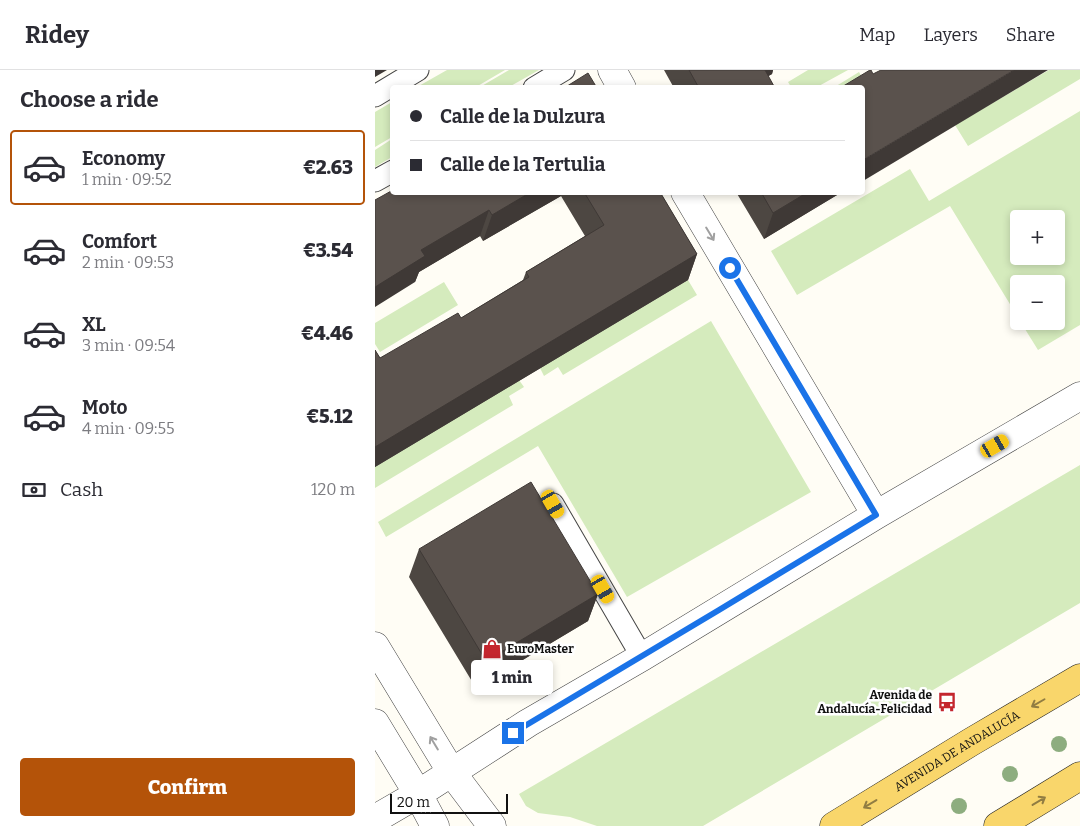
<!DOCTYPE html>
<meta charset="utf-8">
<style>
:root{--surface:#fff;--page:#f7f7f7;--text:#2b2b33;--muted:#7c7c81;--line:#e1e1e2;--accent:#b45309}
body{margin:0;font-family:Bitter,serif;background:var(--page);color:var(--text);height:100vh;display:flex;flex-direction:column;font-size:19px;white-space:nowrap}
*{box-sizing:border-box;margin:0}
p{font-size:16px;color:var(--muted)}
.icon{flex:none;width:28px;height:28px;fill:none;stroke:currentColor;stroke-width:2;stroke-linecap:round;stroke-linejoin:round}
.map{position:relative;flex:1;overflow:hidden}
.details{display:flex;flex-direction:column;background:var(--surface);width:375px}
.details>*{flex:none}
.top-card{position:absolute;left:15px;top:15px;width:475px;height:110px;border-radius:5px;box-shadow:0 2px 8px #0003;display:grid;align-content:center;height:110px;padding:0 20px;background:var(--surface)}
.controls{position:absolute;left:635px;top:140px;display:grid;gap:10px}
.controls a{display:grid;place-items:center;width:55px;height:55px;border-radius:5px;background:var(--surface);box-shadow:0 2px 8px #0003;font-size:25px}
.scale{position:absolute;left:15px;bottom:12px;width:118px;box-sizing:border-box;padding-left:5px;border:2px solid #111;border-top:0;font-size:14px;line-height:18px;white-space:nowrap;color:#111;-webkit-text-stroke:4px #fff;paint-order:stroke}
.end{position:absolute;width:22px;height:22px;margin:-11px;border:6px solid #1a73e8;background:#fff;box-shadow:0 0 0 2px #fff}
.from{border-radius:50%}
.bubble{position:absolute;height:35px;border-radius:5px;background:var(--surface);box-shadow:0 2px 8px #0003;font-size:16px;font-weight:800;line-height:35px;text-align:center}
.car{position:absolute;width:15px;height:30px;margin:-15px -8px;border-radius:6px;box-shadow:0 0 4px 1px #0007;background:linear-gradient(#f5c518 24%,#345 0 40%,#f5c518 0 76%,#345 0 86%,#f5c518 0)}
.top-card b{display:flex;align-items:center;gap:18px;height:48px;font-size:19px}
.top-card b+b{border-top:1px solid var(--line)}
.top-card i{width:12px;height:12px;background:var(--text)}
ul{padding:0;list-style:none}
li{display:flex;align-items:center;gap:15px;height:75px;margin:0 10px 8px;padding:0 10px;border:2px solid transparent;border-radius:5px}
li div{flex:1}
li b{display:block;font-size:19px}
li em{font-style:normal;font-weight:800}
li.selected{border-color:var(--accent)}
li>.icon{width:45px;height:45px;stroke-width:1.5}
h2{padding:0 20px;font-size:22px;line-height:60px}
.pay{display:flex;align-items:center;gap:12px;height:55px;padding:0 20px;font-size:19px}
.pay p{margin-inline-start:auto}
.action{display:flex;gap:10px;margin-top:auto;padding:10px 20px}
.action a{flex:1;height:58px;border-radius:5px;background:var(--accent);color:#fff;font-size:20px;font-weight:800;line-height:58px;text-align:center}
header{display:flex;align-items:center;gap:30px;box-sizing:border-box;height:70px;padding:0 25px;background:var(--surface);border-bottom:1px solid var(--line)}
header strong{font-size:24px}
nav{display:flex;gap:28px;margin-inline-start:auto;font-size:18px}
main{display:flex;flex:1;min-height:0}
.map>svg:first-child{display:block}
</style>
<header>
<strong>Ridey</strong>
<nav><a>Map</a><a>Layers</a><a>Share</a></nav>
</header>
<main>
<section class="details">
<h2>Choose a ride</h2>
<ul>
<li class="selected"><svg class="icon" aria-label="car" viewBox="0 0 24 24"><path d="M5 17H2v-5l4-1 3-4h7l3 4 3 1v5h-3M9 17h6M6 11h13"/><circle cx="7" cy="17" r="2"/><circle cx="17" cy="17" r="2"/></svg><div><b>Economy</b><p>1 min · 09:52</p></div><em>€2.63</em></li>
<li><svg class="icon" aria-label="car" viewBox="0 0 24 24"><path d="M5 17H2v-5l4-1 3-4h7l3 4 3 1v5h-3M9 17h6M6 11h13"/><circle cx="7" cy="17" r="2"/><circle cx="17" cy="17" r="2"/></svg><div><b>Comfort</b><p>2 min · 09:53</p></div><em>€3.54</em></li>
<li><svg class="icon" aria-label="car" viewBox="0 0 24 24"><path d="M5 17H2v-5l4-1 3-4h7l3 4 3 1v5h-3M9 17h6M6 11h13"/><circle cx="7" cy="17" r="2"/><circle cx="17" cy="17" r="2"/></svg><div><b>XL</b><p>3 min · 09:54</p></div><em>€4.46</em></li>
<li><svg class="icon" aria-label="car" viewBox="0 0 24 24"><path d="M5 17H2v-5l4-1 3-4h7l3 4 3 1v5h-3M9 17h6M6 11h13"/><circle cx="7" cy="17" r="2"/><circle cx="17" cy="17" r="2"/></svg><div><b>Moto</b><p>4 min · 09:55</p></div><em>€5.12</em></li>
</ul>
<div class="pay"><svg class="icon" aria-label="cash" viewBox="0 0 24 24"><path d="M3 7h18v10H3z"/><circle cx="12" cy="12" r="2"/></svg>Cash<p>120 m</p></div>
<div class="action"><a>Confirm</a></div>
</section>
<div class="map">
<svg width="705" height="756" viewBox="0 0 705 756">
<rect width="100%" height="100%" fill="#fffdf5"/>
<path fill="#d5ebbd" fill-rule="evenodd" d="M72 0H130L101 17H42Z
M134 0H164L134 17H105Z
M433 0H473L442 17H416L413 12Z
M674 0H705V9L593 76 580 55Z
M484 2 494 19 488 18H458Z
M17 32V67L0 77V42Z
M705 41V255L663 280 645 251H681V214H644V249L575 136 422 225 396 181 535 99 554 131ZM644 149H681V186H644Z
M17 69V87L0 97V80Z
M313 210 322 225 188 305 183 297 169 306 165 298Z
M69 212 83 235 5 282 0 274V253Z
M336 251 436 422 252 527 163 376 11 467 3 452Z
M144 310 149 317 134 326 138 335 0 418V397Z
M705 395V533L328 756H222L195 747 163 743 151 736 144 724Z"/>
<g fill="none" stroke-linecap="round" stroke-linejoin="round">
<defs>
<path id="service" d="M159 18 189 0
M0 26 43 0
M0 111 18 101
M178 434 267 587"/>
<path id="minor" d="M237 0 247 18
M310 122 501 445
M0 576 77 703 117 756
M0 653 43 724 60 756
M0 749 43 724 153 653 267 587 501 445 705 326"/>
<g id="primary">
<path id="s1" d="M459 756 596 672 705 608"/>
<path d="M623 756 705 706"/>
</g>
</defs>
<use href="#service" stroke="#444" stroke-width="23"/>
<use href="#minor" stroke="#444" stroke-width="29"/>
<use href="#primary" stroke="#222" stroke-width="29"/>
<use href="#service" stroke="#fff" stroke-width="21"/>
<use href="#minor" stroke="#fff" stroke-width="28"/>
<use href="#primary" stroke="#f9d66b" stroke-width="28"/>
</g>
<g fill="#8dad7f">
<circle cx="684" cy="674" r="8"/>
<circle cx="635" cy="704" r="8"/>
<circle cx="584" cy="736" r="8"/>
</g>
<path fill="#4d4742" d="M289 0H398L397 4 393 6 400 18H299Z
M18 122H285L322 184 313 210 0 397V280L5 288 86 248 148 210 151 202 210 166 186 126 108 171 105 166 44 202 40 212Z
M361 122H467L389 169Z
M44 479 223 524 213 551 101 618 34 507Z"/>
<path fill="#3f3936" d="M0 0H12L0 7Z
M381 0H398L397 4 375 17Z
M639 0H673L488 111V90Z
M156 122H187L186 126 108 171 117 145Z
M433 122H467L389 169 398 143Z
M114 140 105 166 44 202 40 212 0 237V217L46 180Z
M322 184 313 210 0 397V377Z
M223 524 213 551 101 618 111 591Z"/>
<path fill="#5a524d" stroke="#3f3936" d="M314 0H390L400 18H324Z
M495 0H496L498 4 506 0H639L488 90V18H465Z
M213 3 222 18H189Z
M18 120V122H156L117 145 114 140 46 180 50 186 0 217V130Z
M209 122H285L322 184 0 377V280L5 288 83 243 86 248 154 207 151 202 229 155Z
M386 122H433L398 143Z
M156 412 223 524 111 591 44 479Z"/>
<defs><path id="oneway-shaft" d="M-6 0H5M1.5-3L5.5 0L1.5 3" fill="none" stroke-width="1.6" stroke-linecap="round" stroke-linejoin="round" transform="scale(1.25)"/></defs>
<g stroke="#a0a0a0">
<use href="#oneway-shaft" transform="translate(335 164) rotate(59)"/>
<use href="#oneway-shaft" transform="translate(59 673) rotate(-121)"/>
</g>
<g stroke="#917d42">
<use href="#oneway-shaft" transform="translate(663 633) rotate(150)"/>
<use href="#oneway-shaft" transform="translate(664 731) rotate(-31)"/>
<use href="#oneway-shaft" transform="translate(495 734) rotate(149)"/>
</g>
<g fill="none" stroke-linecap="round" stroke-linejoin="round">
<path stroke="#1a73e8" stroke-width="6" d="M138 663 344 540 501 445 355 198"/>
</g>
<defs>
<symbol id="shop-bare" viewBox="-9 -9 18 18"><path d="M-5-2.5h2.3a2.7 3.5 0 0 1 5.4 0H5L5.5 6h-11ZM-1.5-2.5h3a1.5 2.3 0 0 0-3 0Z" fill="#c4262e" stroke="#fff" stroke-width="2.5" paint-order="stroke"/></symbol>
<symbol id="bus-bare" viewBox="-9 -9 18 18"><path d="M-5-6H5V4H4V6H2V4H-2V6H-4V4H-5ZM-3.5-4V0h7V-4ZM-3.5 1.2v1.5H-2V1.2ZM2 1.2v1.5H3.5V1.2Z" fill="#c4262e" stroke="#fff" stroke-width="2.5" paint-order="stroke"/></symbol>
</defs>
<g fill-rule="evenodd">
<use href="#shop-bare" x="103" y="565" width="28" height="28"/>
<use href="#bus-bare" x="558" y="618" width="28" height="28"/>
</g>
<g text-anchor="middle" stroke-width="5" stroke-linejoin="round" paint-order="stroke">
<g font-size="12" font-weight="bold" fill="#111" stroke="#fff" text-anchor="start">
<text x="132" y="583">EuroMaster</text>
<text x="557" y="629" text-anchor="end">Avenida de<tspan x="557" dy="14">Andalucía-Felicidad</tspan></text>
</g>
<g font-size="12" fill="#111" stroke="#fff">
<text dy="4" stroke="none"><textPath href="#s1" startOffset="144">AVENIDA DE ANDALUCÍA</textPath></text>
</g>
</g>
</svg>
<div class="controls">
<a>+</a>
<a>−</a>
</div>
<div class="scale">20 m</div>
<i class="end from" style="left:355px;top:198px"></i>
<i class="end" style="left:138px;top:663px"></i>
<div class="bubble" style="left:96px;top:590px;width:82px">1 min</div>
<i class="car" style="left:620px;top:376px;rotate:60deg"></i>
<i class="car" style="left:178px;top:434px;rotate:150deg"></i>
<i class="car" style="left:228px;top:519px;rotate:150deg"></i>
<div class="top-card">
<b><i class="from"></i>Calle de la Dulzura</b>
<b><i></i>Calle de la Tertulia</b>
</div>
</div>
</main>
